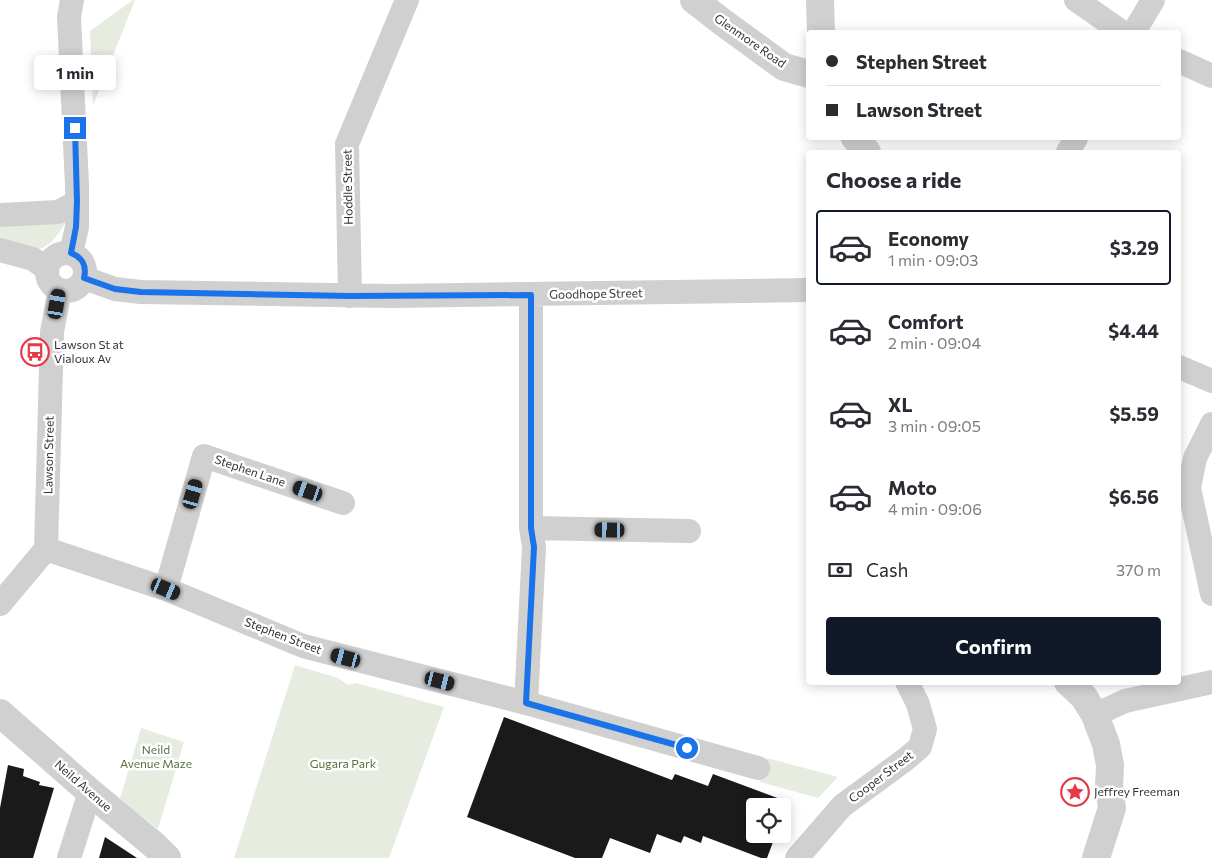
<!DOCTYPE html>
<meta charset="utf-8">
<style>
:root{--surface:#fff;--page:#f7f7f7;--text:#2b2b33;--muted:#7c7c81;--line:#e1e1e2;--accent:#111827}
body{margin:0;font-family:Commissioner,sans-serif;background:var(--page);color:var(--text);height:100vh;display:flex;flex-direction:column;font-size:19px;white-space:nowrap}
*{box-sizing:border-box;margin:0}
p{font-size:16px;color:var(--muted)}
.icon{flex:none;width:28px;height:28px;fill:none;stroke:currentColor;stroke-width:2;stroke-linecap:round;stroke-linejoin:round}
.map{position:relative;flex:1;overflow:hidden}
.details{position:absolute;left:806px;top:150px;width:375px;height:535px;display:flex;flex-direction:column;background:var(--surface);border-radius:5px;box-shadow:0 2px 12px #0003}
.details>*{flex:none}
.hud{position:absolute;left:806px;top:30px;width:375px;height:110px;border-radius:5px;box-shadow:0 2px 12px #0003;display:grid;align-content:center;height:110px;padding:0 20px;background:var(--surface)}
.tools{position:absolute;left:746px;top:798px;display:grid;gap:10px}
.tools a{display:grid;place-items:center;width:45px;height:45px;border-radius:5px;background:var(--surface);box-shadow:0 2px 12px #0003;font-size:25px}
.end{position:absolute;width:22px;height:22px;margin:-11px;border:6px solid #1a73e8;background:#fff;box-shadow:0 0 0 2px #fff}
.from{border-radius:50%}
.bubble{position:absolute;height:35px;border-radius:5px;background:var(--surface);box-shadow:0 2px 12px #0003;font-size:16px;font-weight:700;line-height:35px;text-align:center}
.car{position:absolute;width:15px;height:30px;margin:-15px -8px;border-radius:6px;box-shadow:0 0 4px 1px #0007;background:linear-gradient(#222 24%,#8ab4d8 0 40%,#222 0 76%,#8ab4d8 0 86%,#222 0)}
.hud b{display:flex;align-items:center;gap:18px;height:48px;font-size:19px}
.hud b+b{border-top:1px solid var(--line)}
.hud i{width:12px;height:12px;background:var(--text)}
ul{padding:0;list-style:none}
li{display:flex;align-items:center;gap:15px;height:75px;margin:0 10px 8px;padding:0 10px;border:2px solid transparent;border-radius:5px}
li div{flex:1}
li b{display:block;font-size:19px}
li em{font-style:normal;font-weight:700}
li.on{border-color:var(--accent)}
li>.icon{width:45px;height:45px;stroke-width:1.5}
h2{padding:0 20px;font-size:22px;line-height:60px}
.pay{display:flex;align-items:center;gap:12px;height:55px;padding:0 20px;font-size:19px}
.pay p{margin-inline-start:auto}
.action{display:flex;gap:10px;margin-top:auto;padding:10px 20px}
.action a{flex:1;height:58px;border-radius:5px;background:var(--accent);color:#fff;font-size:20px;font-weight:700;line-height:58px;text-align:center}
.map>svg:first-child{display:block}
</style>
<div class="map">
<svg width="1212" height="858" viewBox="0 0 1212 858">
<rect width="100%" height="100%" fill="#fff"/>
<path fill="#e6ecdf" d="M133 0H135L93 106 90 31Z
M65 217 66 222C59 232 52 247 38 249 33 249 7 241 0 239V224Z
M295 665 338 678 348 685 356 683 444 707 389 858H234Z
M141 728 184 742 158 829 120 799Z
M767 758 838 777 818 798 760 782Z"/>
<path fill="#1a1a1a" d="M504 717 672 780 675 774 708 786 713 774 788 802 782 817V806H755V834H776L767 858H761L703 836 701 843 684 836 681 843 657 834 650 853 610 838 602 858H575L467 817Z
M8 765 24 769 23 776 40 782 39 785 54 788 33 858H0V808Z
M105 837 137 858H99Z"/>
<g fill="none" stroke-linecap="round" stroke-linejoin="round">
<path stroke="#d0d0d0" stroke-width="24" d="M1076 0 1122 32
M1134 32 1153 0
M1179 61 1212 76
M1068 152 1076 138
M0 215 58 212 77 202
M0 250 33 259 47 269
M47 272a19 19 0 1 1 38 0a19 19 0 1 1-38 0Z
M71 253 77 227V185L69 17 72 0
M84 278 115 289 141 292 392 296 809 290
M350 296 347 144 407 0
M1179 367 1212 381
M1212 424 1195 458 1189 488 1212 594
M531 528 689 531
M46 549 166 589 303 646 526 703 758 768
M166 589 204 456 343 503
M0 604 46 549 52 332 60 290
M526 703 534 547 531 528V295
M1095 715 1125 701 1212 682
M69 858 90 792
M797 858 842 806 906 759 920 747 925 729 918 704 907 682"/>
<path stroke="#d0d0d0" stroke-width="28" d="M694 0 721 21 784 67 809 74
M820 0 821 32
M855 138 867 152
M1068 682 1084 697 1095 715 1106 744 1110 765 1109 787 1112 808 1096 858
M0 713 90 792 154 845 167 858"/>
</g>
<g fill="none" stroke-linecap="round" stroke-linejoin="round">
<path stroke="#1a73e8" stroke-width="6" d="M75 128 77 202 76 227 71 253C82 257 87 266 84 278L115 289 141 292 350 296 531 295V528L534 547 526 703 687 748"/>
</g>
<defs>
<symbol id="bus-ring" viewBox="-11 -11 22 22"><circle r="9.5" fill="#fff" stroke="#e63946" stroke-width="1.5"/><path d="M-5-6H5V4H4V6H2V4H-2V6H-4V4H-5ZM-3.5-4V0h7V-4ZM-3.5 1.2v1.5H-2V1.2ZM2 1.2v1.5H3.5V1.2Z" fill="#e63946"/></symbol>
<symbol id="sight-ring" viewBox="-11 -11 22 22"><circle r="9.5" fill="#fff" stroke="#e63946" stroke-width="1.5"/><path d="M0-6L1.8-2.2L6-1.7L2.9 1.2L3.7 5.4L0 3.3L-3.7 5.4L-2.9 1.2L-6-1.7L-1.8-2.2Z" fill="#e63946"/></symbol>
</defs>
<g fill-rule="evenodd">
<use href="#bus-ring" x="19" y="336" width="32" height="32"/>
<use href="#sight-ring" x="1059" y="776" width="32" height="32"/>
</g>
<g text-anchor="middle" stroke-width="5" stroke-linejoin="round" paint-order="stroke">
<g font-size="12" fill="#333" stroke="#fff">
<text transform="translate(750 41) rotate(35)" y="4">Glenmore Road</text>
<text transform="translate(348 187) rotate(-91)" y="4">Hoddle Street</text>
<text transform="translate(596 294) rotate(-1)" y="4">Goodhope Street</text>
<text transform="translate(49 455) rotate(-89)" y="4">Lawson Street</text>
<text transform="translate(250 471) rotate(19)" y="4">Stephen Lane</text>
<text transform="translate(283 636) rotate(21)" y="4">Stephen Street</text>
<text transform="translate(881 777) rotate(-37)" y="4">Cooper Street</text>
<text transform="translate(83 786) rotate(41)" y="4">Neild Avenue</text>
</g>
<g font-size="12" fill="#333" stroke="#fff" text-anchor="start">
<text x="54" y="349">Lawson St at<tspan x="54" dy="14">Vialoux Av</tspan></text>
<text x="1094" y="796">Jeffrey Freeman</text>
</g>
<g font-size="12" fill="#56703f" stroke="#fff">
<text x="156" y="754">Neild<tspan x="156" dy="14">Avenue Maze</tspan></text>
<text x="343" y="768">Gugara Park</text>
</g>
</g>
</svg>
<div class="tools">
<a><svg class="icon" aria-label="locate" viewBox="0 0 24 24"><circle cx="12" cy="12" r="6"/><path d="M12 2v4M12 18v4M2 12h4M18 12h4"/></svg></a>
</div>
<i class="end from" style="left:687px;top:748px"></i>
<i class="end" style="left:75px;top:128px"></i>
<div class="bubble" style="left:34px;top:55px;width:82px">1 min</div>
<i class="car" style="left:57px;top:304px;rotate:10deg"></i>
<i class="car" style="left:308px;top:491px;rotate:289deg"></i>
<i class="car" style="left:193px;top:494px;rotate:16deg"></i>
<i class="car" style="left:610px;top:530px;rotate:271deg"></i>
<i class="car" style="left:166px;top:589px;rotate:113deg"></i>
<i class="car" style="left:346px;top:658px;rotate:285deg"></i>
<i class="car" style="left:440px;top:681px;rotate:104deg"></i>
<div class="hud">
<b><i class="from"></i>Stephen Street</b>
<b><i></i>Lawson Street</b>
</div>
<section class="details">
<h2>Choose a ride</h2>
<ul>
<li class="on"><svg class="icon" aria-label="car" viewBox="0 0 24 24"><path d="M5 17H2v-5l4-1 3-4h7l3 4 3 1v5h-3M9 17h6M6 11h13"/><circle cx="7" cy="17" r="2"/><circle cx="17" cy="17" r="2"/></svg><div><b>Economy</b><p>1 min · 09:03</p></div><em>$3.29</em></li>
<li><svg class="icon" aria-label="car" viewBox="0 0 24 24"><path d="M5 17H2v-5l4-1 3-4h7l3 4 3 1v5h-3M9 17h6M6 11h13"/><circle cx="7" cy="17" r="2"/><circle cx="17" cy="17" r="2"/></svg><div><b>Comfort</b><p>2 min · 09:04</p></div><em>$4.44</em></li>
<li><svg class="icon" aria-label="car" viewBox="0 0 24 24"><path d="M5 17H2v-5l4-1 3-4h7l3 4 3 1v5h-3M9 17h6M6 11h13"/><circle cx="7" cy="17" r="2"/><circle cx="17" cy="17" r="2"/></svg><div><b>XL</b><p>3 min · 09:05</p></div><em>$5.59</em></li>
<li><svg class="icon" aria-label="car" viewBox="0 0 24 24"><path d="M5 17H2v-5l4-1 3-4h7l3 4 3 1v5h-3M9 17h6M6 11h13"/><circle cx="7" cy="17" r="2"/><circle cx="17" cy="17" r="2"/></svg><div><b>Moto</b><p>4 min · 09:06</p></div><em>$6.56</em></li>
</ul>
<div class="pay"><svg class="icon" aria-label="cash" viewBox="0 0 24 24"><path d="M3 7h18v10H3z"/><circle cx="12" cy="12" r="2"/></svg>Cash<p>370 m</p></div>
<div class="action"><a>Confirm</a></div>
</section>
</div>
